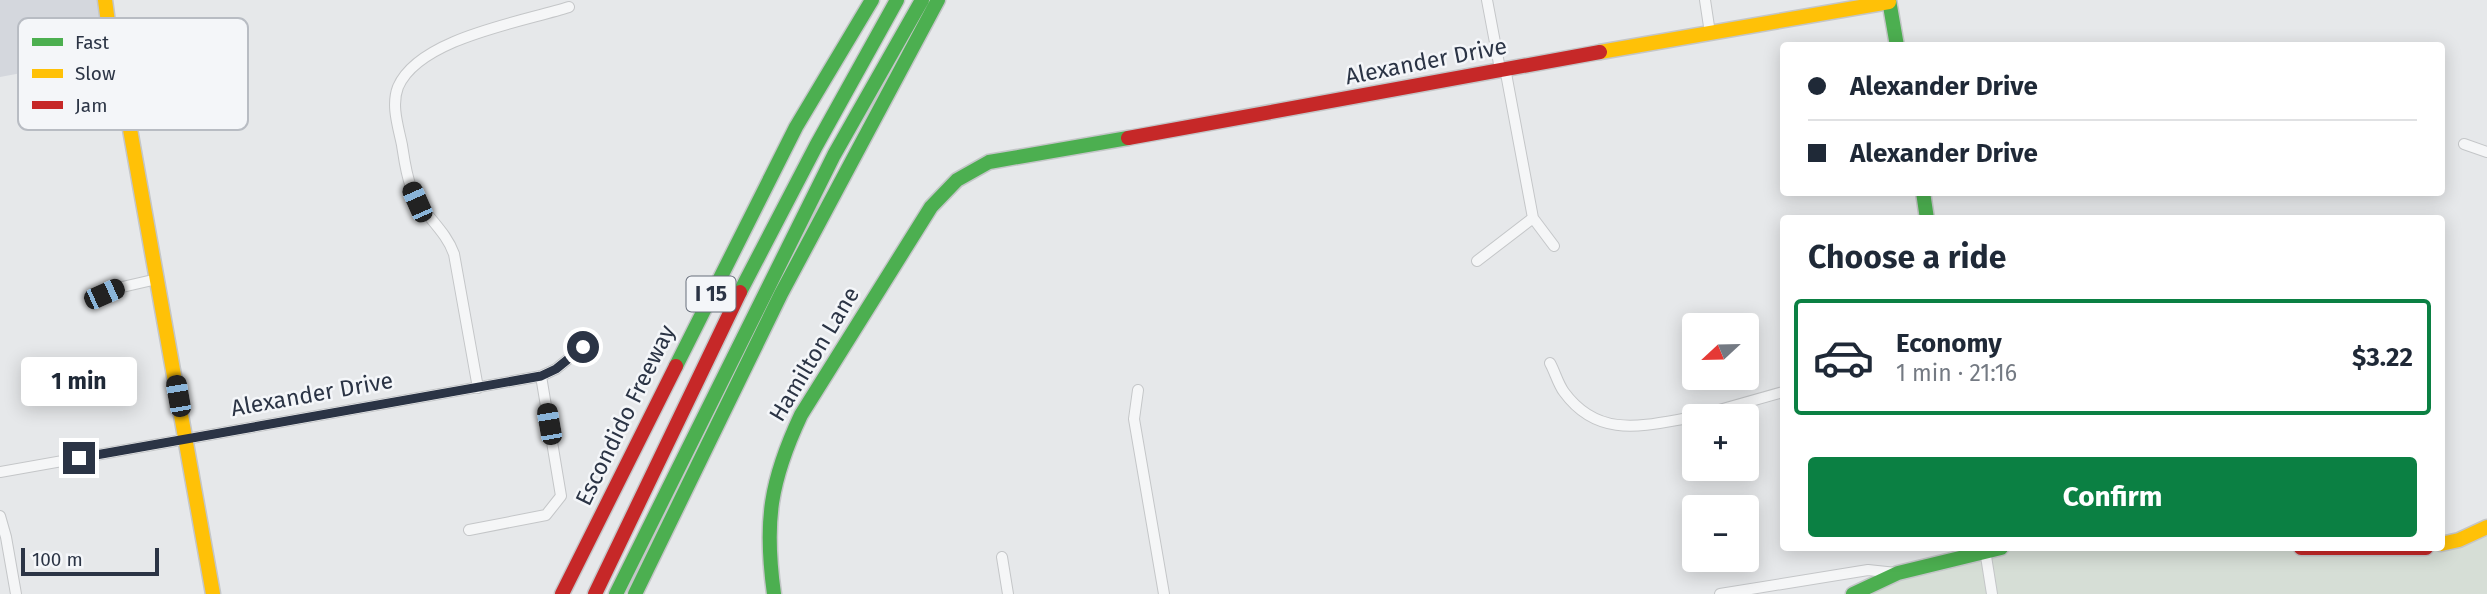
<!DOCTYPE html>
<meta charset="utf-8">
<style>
:root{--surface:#fff;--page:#f2f2f3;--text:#1f2937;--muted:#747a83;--line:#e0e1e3;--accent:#0b8043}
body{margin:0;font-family:"Fira Sans",sans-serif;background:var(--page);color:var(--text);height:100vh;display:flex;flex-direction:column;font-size:26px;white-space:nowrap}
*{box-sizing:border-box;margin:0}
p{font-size:23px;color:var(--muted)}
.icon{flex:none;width:38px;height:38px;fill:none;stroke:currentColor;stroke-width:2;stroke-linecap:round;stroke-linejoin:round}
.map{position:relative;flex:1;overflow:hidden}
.sheet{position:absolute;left:1780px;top:215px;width:665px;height:336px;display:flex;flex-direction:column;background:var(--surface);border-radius:7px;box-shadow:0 4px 18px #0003}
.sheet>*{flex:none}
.top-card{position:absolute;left:1780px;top:42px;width:665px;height:154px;border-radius:7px;box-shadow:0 4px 18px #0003;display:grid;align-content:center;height:154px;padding:0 28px;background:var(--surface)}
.needle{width:46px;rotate:248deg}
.fabs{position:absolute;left:1682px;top:313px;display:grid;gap:14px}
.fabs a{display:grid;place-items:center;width:77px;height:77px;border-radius:7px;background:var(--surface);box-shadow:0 4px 18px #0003;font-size:35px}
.scale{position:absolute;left:21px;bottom:18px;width:138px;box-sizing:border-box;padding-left:7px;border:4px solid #2b3445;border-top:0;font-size:19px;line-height:24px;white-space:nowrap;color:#2b3445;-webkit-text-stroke:5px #f4f6f9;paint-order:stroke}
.end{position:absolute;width:32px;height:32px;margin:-16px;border:9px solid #2b3445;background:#fff;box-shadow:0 0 0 4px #fff}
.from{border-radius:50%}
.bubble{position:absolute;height:49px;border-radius:7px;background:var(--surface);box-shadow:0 4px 18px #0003;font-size:23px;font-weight:700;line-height:49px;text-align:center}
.car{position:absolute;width:21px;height:42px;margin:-21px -10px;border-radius:9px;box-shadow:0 0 5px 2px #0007;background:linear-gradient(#222 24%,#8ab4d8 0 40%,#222 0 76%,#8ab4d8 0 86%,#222 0)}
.top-card b{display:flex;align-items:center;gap:24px;height:66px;font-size:26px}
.top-card b+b{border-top:2px solid var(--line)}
.top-card i{width:18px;height:18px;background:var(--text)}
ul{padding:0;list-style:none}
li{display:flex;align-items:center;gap:21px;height:116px;margin:0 14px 10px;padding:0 14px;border:4px solid transparent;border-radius:7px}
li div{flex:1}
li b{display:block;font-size:26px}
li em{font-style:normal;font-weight:700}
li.selected{border-color:var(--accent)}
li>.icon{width:63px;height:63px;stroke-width:1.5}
h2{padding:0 28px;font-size:32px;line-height:84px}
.button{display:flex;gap:14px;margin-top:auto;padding:14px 28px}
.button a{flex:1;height:80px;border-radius:7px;background:var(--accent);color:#fff;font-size:28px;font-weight:700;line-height:80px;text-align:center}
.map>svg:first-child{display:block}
</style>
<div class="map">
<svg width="2487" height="594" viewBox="0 0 2487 594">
<rect width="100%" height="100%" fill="#e6e8ea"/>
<path fill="#d4d7dd" d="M0 0H105L113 56 0 77Z"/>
<path fill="#d6ded6" d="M2487 527V594H1853L2001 548H2441Z"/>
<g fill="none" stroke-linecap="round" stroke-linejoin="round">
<defs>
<path id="street" d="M1487 0 1500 69
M1705 0 1710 33
M1505 68 1533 218 1554 246
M2464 144 2487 152
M1477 261 1533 218
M94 301 118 288 157 279
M1550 363C1555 372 1558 384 1564 392 1599 440 1645 425 1694 417
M478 388 454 254C445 228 420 213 411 187 406 174 404 158 402 145 398 126 391 105 398 87 419 38 522 22 569 7
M1138 390 1134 419 1164 594
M1698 416 1783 392
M0 472 541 376 556 369 583 347
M0 516 6 537 16 594
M469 530 546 515 561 496 541 376
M1985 550 1992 594
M1002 557 1008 594
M1720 594 1868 570 1896 573"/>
<path id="fast" d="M1889 0 1897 46
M1923 192 1927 219
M740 292 816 146 897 0
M676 366 796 127 872 0
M616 594 834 155 922 0
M635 594 781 294 938 0
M774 594C764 522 770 481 801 415L931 207 957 180 989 162 1128 138
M1853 594 1898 573 2001 548"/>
<path id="slow" d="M105 0 115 75 128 118 213 594
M1600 52 1889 2
M2441 544 2459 540 2487 527"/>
<path id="jam" d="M1128 138 1600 52
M2301 548H2426
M562 594 676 366
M595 594 740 292"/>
</defs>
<use href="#street" stroke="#c4c6c8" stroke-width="12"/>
<use href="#fast" stroke="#c4c6c8" stroke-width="17"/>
<use href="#slow" stroke="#c4c6c8" stroke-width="17"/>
<use href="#jam" stroke="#c4c6c8" stroke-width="17"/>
<use href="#street" stroke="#f5f6f7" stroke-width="10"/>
<use href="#fast" stroke="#4caf50" stroke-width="14"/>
<use href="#slow" stroke="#ffc107" stroke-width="14"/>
<use href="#jam" stroke="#c62828" stroke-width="14"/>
</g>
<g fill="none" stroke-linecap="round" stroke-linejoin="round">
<path stroke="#2b3445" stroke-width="9" d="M79 458 541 376 556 369 583 347"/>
</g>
<g text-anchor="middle" stroke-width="5" stroke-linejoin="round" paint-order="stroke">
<rect fill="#f4f6f9" stroke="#676e7b" stroke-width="2" x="686.5" y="276.5" width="49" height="35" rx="5"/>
<g font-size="21" font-weight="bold" fill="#2b3445">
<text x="711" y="301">I 15</text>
</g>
<g font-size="23" fill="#2b3445" stroke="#f4f6f9">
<text transform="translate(1426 61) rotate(-11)" y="8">Alexander Drive</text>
<text transform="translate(814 354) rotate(-59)" y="8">Hamilton Lane</text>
<text transform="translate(312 394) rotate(-10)" y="8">Alexander Drive</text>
<text transform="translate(625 415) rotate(-64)" y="8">Escondido Freeway</text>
</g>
</g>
<rect x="18" y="18" width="230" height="112" rx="10" fill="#f4f6f9" stroke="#b8bcc3" stroke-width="2"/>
<rect x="32" y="38" width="31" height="8" fill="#4caf50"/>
<rect x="32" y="69" width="31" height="9" fill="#ffc107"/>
<rect x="32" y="101" width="31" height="8" fill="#c62828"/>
<g font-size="19" fill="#2b3445">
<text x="75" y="49">Fast</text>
<text x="75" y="80">Slow</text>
<text x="75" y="112">Jam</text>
</g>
</svg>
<div class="fabs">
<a><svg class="needle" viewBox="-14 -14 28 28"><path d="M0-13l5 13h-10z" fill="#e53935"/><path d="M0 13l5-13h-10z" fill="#747a83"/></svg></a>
<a>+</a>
<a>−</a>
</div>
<div class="scale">100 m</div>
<i class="end from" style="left:583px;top:347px"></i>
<i class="end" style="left:79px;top:458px"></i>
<div class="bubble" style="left:21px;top:357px;width:116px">1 min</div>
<i class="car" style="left:417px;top:202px;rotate:336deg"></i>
<i class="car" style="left:104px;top:294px;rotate:66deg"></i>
<i class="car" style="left:178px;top:396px;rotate:350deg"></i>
<i class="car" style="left:549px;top:424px;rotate:350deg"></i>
<div class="top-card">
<b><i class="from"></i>Alexander Drive</b>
<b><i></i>Alexander Drive</b>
</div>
<section class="sheet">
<h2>Choose a ride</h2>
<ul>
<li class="selected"><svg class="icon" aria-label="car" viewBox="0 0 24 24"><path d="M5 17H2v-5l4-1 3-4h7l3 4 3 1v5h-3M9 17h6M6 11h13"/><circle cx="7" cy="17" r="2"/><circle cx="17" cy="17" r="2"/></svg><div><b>Economy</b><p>1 min · 21:16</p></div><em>$3.22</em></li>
</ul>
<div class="button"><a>Confirm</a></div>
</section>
</div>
